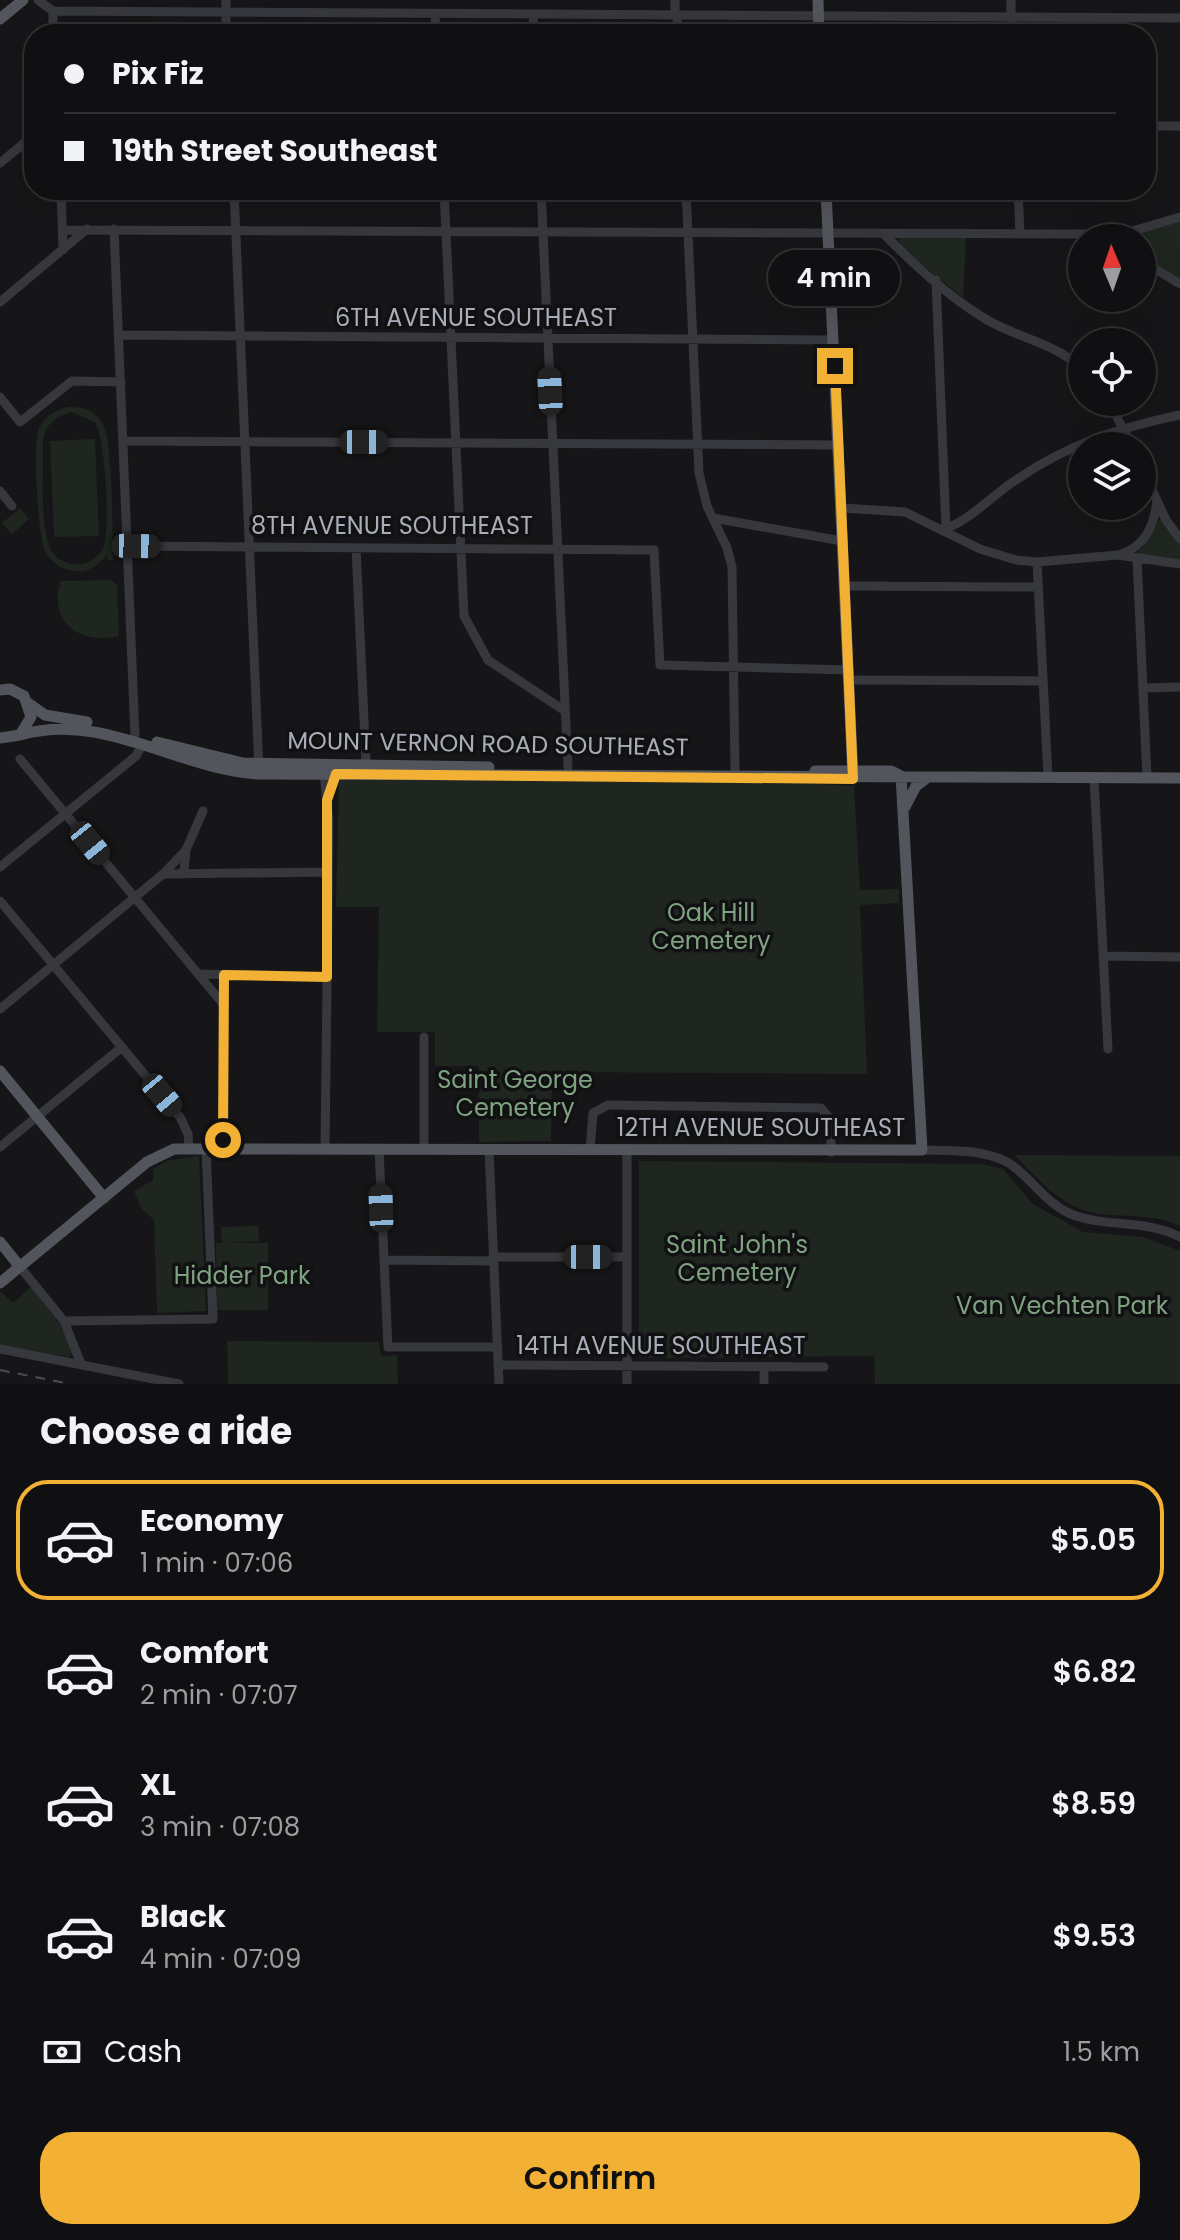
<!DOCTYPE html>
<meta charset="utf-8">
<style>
:root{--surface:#101012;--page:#1e1e20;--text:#f1f3f6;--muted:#9c9d9f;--line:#303032;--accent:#f2b134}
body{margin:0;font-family:Poppins,sans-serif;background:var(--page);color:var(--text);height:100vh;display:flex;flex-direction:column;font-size:30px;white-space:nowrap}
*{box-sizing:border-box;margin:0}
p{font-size:26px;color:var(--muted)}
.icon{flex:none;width:44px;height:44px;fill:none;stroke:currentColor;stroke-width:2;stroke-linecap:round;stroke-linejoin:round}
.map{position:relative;height:1384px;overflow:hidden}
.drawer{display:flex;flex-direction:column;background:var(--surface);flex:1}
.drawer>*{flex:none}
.guide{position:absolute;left:24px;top:24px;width:1132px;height:176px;border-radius:32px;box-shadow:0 8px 32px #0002,0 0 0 2px var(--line);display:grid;align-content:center;height:176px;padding:0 40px;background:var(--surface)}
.needle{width:52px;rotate:358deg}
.controls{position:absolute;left:1068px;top:224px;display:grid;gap:16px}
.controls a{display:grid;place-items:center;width:88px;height:88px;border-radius:50%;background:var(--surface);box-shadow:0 8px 32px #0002,0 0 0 2px var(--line);font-size:40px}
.end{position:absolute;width:36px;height:36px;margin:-18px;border:10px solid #f2b134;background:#111;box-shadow:0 0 0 4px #111}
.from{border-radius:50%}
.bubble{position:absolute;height:56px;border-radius:28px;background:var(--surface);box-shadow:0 8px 32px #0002,0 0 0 2px var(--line);font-size:26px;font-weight:600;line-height:56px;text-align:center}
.car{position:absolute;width:24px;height:48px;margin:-24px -12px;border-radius:10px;box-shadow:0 0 6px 2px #0007;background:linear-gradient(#222 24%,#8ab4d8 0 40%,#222 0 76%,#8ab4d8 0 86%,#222 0)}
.guide b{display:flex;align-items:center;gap:28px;height:76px;font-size:30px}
.guide b+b{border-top:2px solid var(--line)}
.guide i{width:20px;height:20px;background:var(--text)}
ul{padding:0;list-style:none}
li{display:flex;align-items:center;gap:24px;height:120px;margin:0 16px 12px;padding:0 24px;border:4px solid transparent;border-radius:32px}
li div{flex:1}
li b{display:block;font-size:30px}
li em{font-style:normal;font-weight:600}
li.active{border-color:var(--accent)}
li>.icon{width:72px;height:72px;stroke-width:1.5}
h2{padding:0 40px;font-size:36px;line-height:96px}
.pay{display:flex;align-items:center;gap:20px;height:88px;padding:0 40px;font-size:30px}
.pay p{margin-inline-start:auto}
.button{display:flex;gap:16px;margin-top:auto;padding:16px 40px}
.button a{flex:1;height:92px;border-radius:32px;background:var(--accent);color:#111;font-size:32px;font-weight:600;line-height:92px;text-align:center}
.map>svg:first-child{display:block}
</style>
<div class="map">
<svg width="1180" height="1384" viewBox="0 0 1180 1384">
<rect width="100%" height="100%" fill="#161618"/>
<path fill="#1e261f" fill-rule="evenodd" d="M1180 222V279L1142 258V238H1116Z
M902 237 966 238 963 298 902 248 898 240Z
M68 407C81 407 93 409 101 421 114 438 112 534 113 560H108L107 555C99 565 88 573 75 571 63 570 51 563 45 551 38 537 32 442 39 428 45 416 55 410 68 407ZM71 412 95 422C105 439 112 533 102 550 89 572 55 568 48 543 40 513 44 475 43 444 43 426 55 417 71 412Z
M95 439 99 536 54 537 50 441Z
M20 508 29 519 12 534 2 523Z
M1160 518 1180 544V560L1136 554 1148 541Z
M111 580 117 585 119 636C81 645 47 623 61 581Z
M339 778 771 781 854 786 860 890 899 889V903L860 905 867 1074 552 1072 551 1141 479 1142V1066H435V1032H377L379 907H336Z
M1015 1155 1180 1156V1226C1155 1214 1127 1217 1100 1214 1063 1209 1039 1181 1015 1155Z
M199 1156 206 1311 157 1313 154 1220 141 1208 134 1191 153 1180V1169L166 1161Z
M639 1161 983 1164 1003 1169 1033 1204 1083 1232 1143 1237 1180 1251V1384H875L874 1356 639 1358Z
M258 1226 259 1241 224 1243H268V1310H217L216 1243H222L221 1227Z
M31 1287 59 1323 73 1352 69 1357 0 1345V1291L13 1303Z
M227 1341 379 1342 381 1356 397 1355 398 1384H228Z"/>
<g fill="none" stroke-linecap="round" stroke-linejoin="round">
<path stroke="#37383d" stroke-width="9" d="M38 0 53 11 1180 18
M226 0V34
M1011 0V34
M53 11V34
M435 14 436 34
M533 14 534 34
M675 15V0
M677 15 678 34
M1146 126H1180
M0 163 34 135
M61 190 63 250
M234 190 259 770
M444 190 464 616 488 660 565 711
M541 190 568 768
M686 190 699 473 707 506 727 548 732 567 735 770
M1018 190 1020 234
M114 229 135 736
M63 230 1098 234 1129 232 1180 217
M884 234C914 265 951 299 989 321 1019 338 1057 344 1082 369
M1142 261 1180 284
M936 280 946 529C974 517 991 496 1016 480 1068 444 1119 428 1180 415
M0 302 87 229
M119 335 834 340
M0 397 20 422 72 381 121 382
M1109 402 1132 446
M124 441 838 445
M1142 468 1166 520 1180 539
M0 491 12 506
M842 508 905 512 980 549 1016 560 1037 562 1118 555 1180 564
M713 518 842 541
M129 546 654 550 660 665 849 670
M356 548 366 763
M1121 554C1146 546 1154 525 1157 501
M1137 559 1147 778
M1037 562 1048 776
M845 586 1038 587
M849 680 1043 681
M1144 688 1180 687
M20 759 223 1004
M324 774 329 821 325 1149
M1094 777 1108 1049
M327 800 336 774
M0 867 136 756 143 744
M184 871 186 850 203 811
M163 874 186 850
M0 901 180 1117 188 1134 189 1148
M1103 956 1180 957
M198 974 327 977
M0 1009 163 874 327 872
M0 1147 122 1047
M223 1148 224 975
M379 1149 388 1347H498
M424 1149V1037
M489 1150 499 1384
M590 1150 593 1113 608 1105 821 1108 831 1120V1152
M627 1150V1384
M922 1150C952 1151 995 1148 1018 1170 1036 1185 1048 1204 1071 1214 1106 1228 1146 1219 1180 1237
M493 1257H627
M384 1260 494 1261
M20 1267 64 1321 81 1364
M64 1321 213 1319 206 1148
M0 1349 179 1384
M499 1365 824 1367
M764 1367V1384"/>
<path stroke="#53555c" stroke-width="11" d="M818 0 819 34
M0 19 23 0
M826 190 853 777
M0 690 10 689 24 696 31 717 20 735 0 738
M28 703 45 715 87 722
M20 735C105 711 176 769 259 774L1180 778
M157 742 243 763 489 767
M815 771H891L901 776
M905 807 916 786 928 777
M0 1071 104 1198
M0 1242 20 1267
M0 1283 147 1162 174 1149 922 1150 901 776"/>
<path stroke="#4a4c52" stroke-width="2" stroke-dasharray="10 8" stroke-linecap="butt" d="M0 1370 70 1384"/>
</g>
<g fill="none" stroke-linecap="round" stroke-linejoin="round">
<path stroke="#f2b134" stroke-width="10" d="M223 1140 224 975 327 977V800L336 774 853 779 835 366"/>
</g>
<g text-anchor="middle" stroke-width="7" stroke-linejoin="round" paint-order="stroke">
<g font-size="24" fill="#a8adb8" stroke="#111113">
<text x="476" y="326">6TH AVENUE SOUTHEAST</text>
<text x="392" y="534">8TH AVENUE SOUTHEAST</text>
<text transform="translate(488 744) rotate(1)" y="8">MOUNT VERNON ROAD SOUTHEAST</text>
<text x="761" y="1136">12TH AVENUE SOUTHEAST</text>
<text x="661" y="1354">14TH AVENUE SOUTHEAST</text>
</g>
<g font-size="24" fill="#7fa381" stroke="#111113">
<text x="711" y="921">Oak Hill<tspan x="711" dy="28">Cemetery</tspan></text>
<text x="515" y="1088">Saint George<tspan x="515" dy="28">Cemetery</tspan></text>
<text x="737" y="1253">Saint John's<tspan x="737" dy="28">Cemetery</tspan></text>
<text x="242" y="1284">Hidder Park</text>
<text x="1062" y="1314">Van Vechten Park</text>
</g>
</g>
</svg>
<div class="controls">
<a><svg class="needle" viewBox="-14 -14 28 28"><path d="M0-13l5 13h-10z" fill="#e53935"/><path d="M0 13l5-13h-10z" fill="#9c9d9f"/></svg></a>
<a><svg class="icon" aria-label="locate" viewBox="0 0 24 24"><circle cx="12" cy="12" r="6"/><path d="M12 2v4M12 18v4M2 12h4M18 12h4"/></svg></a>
<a><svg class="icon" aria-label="layers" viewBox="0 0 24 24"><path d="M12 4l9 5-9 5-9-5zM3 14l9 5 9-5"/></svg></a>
</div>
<i class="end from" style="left:223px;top:1140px"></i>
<i class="end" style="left:835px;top:366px"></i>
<div class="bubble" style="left:768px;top:250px;width:132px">4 min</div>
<i class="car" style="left:550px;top:391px;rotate:357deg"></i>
<i class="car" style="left:364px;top:442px;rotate:90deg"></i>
<i class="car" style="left:136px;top:546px;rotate:91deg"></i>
<i class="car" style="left:90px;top:843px;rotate:141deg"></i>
<i class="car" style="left:162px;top:1095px;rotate:140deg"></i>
<i class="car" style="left:381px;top:1208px;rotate:358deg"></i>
<i class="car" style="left:588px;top:1257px;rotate:90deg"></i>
<div class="guide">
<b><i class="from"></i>Pix Fiz</b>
<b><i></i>19th Street Southeast</b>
</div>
</div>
<section class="drawer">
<h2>Choose a ride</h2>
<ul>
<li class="active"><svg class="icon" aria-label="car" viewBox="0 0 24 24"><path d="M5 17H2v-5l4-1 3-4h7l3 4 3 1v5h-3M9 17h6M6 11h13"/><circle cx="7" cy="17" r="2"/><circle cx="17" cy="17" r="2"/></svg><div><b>Economy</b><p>1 min · 07:06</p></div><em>$5.05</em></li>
<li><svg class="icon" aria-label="car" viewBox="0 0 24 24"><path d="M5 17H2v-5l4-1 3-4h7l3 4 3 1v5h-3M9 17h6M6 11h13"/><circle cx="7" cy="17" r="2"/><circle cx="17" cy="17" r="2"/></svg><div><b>Comfort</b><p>2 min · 07:07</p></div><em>$6.82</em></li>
<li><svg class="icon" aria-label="car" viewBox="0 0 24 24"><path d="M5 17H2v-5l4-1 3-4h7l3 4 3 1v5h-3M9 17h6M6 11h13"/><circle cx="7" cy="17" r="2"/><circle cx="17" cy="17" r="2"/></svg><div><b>XL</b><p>3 min · 07:08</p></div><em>$8.59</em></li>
<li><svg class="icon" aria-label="car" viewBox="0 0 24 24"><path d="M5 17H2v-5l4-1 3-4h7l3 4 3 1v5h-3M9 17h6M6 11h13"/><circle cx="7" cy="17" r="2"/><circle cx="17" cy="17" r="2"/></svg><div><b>Black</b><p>4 min · 07:09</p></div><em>$9.53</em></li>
</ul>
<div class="pay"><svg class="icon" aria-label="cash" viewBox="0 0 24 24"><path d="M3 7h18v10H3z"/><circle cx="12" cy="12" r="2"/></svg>Cash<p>1.5 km</p></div>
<div class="button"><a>Confirm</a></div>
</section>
